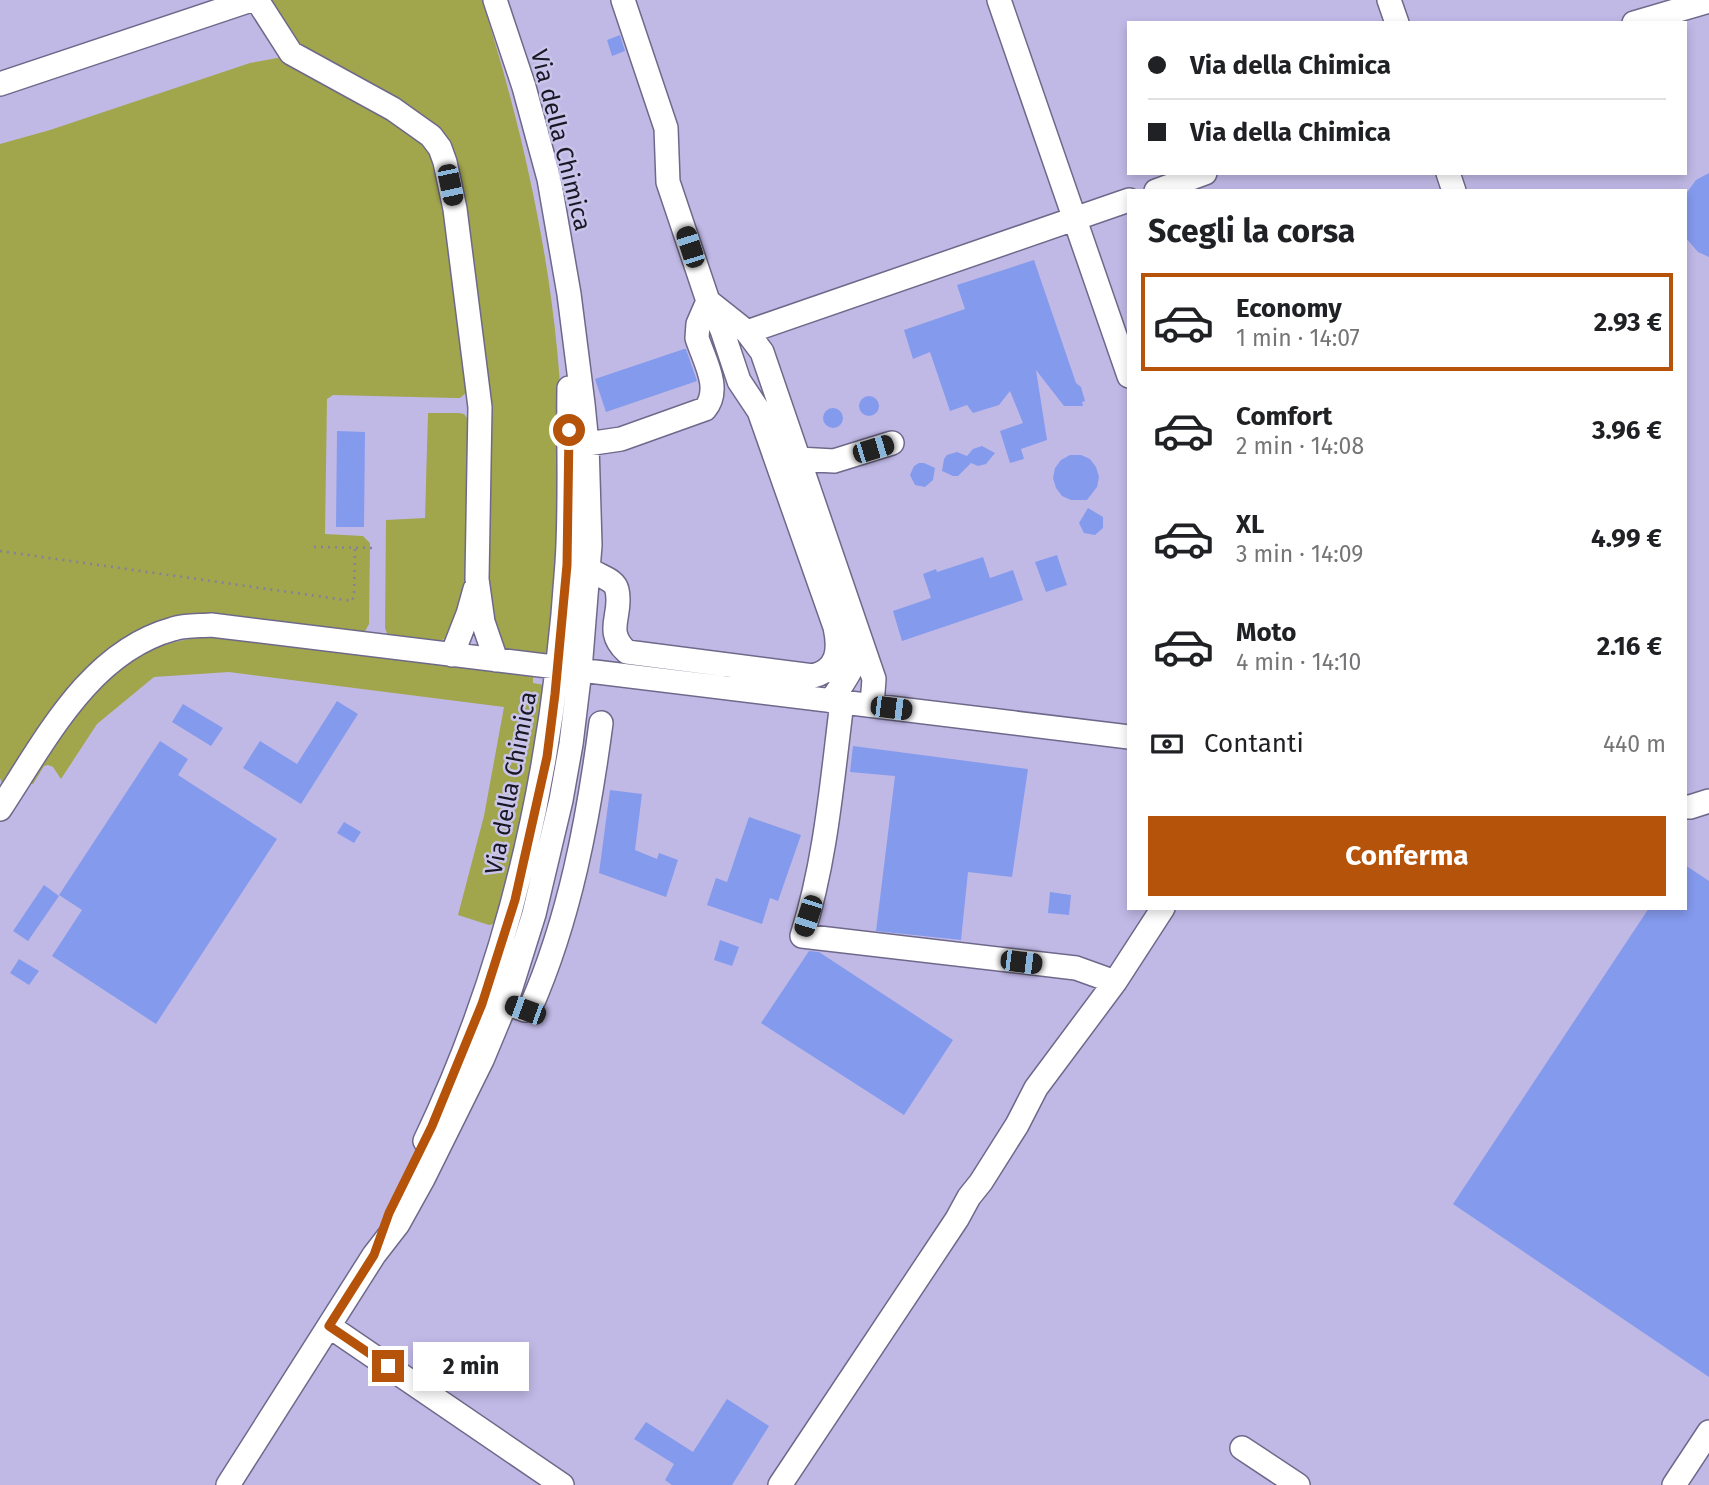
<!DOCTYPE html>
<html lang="it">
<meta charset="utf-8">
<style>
:root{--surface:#fff;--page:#f2f2f2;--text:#202124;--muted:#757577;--line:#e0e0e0;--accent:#b45309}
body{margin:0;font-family:"Fira Sans",sans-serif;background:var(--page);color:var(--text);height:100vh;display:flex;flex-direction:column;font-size:26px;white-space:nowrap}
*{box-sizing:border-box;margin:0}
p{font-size:23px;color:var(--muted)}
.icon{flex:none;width:38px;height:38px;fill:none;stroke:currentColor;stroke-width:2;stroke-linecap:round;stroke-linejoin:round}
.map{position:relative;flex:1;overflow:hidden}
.side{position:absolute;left:1127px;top:189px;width:560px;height:721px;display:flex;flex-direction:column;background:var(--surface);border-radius:0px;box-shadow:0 4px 10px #0003}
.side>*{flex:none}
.guide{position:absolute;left:1127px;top:21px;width:560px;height:154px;border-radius:0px;box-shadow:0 4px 10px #0003;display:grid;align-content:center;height:154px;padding:0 21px;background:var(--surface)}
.end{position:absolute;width:32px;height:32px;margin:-16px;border:9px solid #b45309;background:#fff;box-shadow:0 0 0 4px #fff}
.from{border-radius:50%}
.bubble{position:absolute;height:49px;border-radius:0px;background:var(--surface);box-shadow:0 4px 10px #0003;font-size:23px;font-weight:700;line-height:49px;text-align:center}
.car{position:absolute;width:21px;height:42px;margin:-21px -10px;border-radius:9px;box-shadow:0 0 5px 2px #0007;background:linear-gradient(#222 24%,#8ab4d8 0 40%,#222 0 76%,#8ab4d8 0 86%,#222 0)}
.guide b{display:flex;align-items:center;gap:24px;height:66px;font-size:26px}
.guide b+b{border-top:2px solid var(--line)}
.guide i{width:18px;height:18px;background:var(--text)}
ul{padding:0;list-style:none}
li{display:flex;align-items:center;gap:21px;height:98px;margin:0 14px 10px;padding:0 7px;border:4px solid transparent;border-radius:0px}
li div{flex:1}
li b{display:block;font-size:26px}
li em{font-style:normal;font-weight:700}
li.current{border-color:var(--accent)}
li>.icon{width:63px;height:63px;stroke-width:1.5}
h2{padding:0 21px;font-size:32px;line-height:84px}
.pay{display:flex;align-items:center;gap:18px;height:77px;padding:0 21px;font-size:26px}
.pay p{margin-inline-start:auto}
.cta{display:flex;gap:14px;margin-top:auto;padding:14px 21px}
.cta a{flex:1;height:80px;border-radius:0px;background:var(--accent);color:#fff;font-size:28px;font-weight:700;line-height:80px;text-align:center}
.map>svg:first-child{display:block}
</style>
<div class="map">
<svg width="1709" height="1485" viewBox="0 0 1709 1485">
<rect width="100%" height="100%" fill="#c9c4ea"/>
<path fill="#c0b9e6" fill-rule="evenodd" d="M0 0H1709V1485H0ZM1129 23H1685V173H1129ZM1129 191H1685V908H1129Z"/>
<path fill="#a1a54c" d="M268 0H482C528 146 560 295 563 449 563 472 561 495 560 518 558 564 556 610 554 656L505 650 490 624 449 154 296 45Z
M283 57 398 121 428 148 441 184 467 392 460 398H455L333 395 327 399 325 534 363 536 370 543 369 624 364 633 270 622 122 641 98 657 78 678 4 789 0 778V144L50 130 250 63Z
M428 413H459L464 414 470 422 467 591 450 636 438 642 388 636 385 628 386 520 425 518Z
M211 636 533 673V683L550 686 541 750 498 923 489 925 458 915 484 816 504 707 229 672 154 677 97 724 61 779 53 767 48 765 44 766 33 784 30 783C82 704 106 646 211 636Z"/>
<path fill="#849aed" d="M620 35 625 51 612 56 607 40Z
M1709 173V257L1698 252 1685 237V195L1696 180Z
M1034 260 1076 383 1081 387 1085 401 1082 402 1083 406H1064L1036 370 1047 440 1021 449 1024 459 1010 463 1000 431 1023 423 1010 391 999 405 973 413 967 405 950 411 930 352 913 359 904 330 965 309 957 285Z
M684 349H686L697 381 606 412 595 379Z
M859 406a10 10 0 1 1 20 0a10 10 0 1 1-20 0Z
M823 418a10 10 0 1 1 20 0a10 10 0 1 1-20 0Z
M337 431 365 432 364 527H336Z
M982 446 995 453 986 464 978 466 971 463 958 476H953L942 471 944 459 947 455 957 452 967 456 973 449Z
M1070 455H1081L1090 459 1096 467 1099 477 1097 487 1087 500H1071L1062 496 1056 488 1053 478 1055 468 1061 460Z
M919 463H924L935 468 933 480 925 487 915 485 910 475 914 466Z
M1088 508 1103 517V528L1095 535 1084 533 1079 523Z
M1057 555 1067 585 1046 592 1035 562Z
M983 557 990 578 1013 570 1023 600 902 641 893 611 931 598 923 574 936 569 937 572Z
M337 701 358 714 301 804 243 768 260 741 297 764Z
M183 704 223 728 211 746 172 722Z
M160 741 188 759 178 775 277 839 156 1024 52 956 82 910 59 895Z
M853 746 1028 769 1012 877 968 872 961 940 876 931 895 776 850 772Z
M610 790 642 794 635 850 657 859 659 853 678 860 666 897 599 873Z
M749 817 801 835 778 901 770 898 762 924 707 905 716 878 727 882Z
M344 822 361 832 354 843 337 833Z
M1685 865 1709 881V1377L1453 1204 1649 908H1685Z
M44 885 59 896 28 941 13 931Z
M1050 892 1071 895 1069 915 1048 913Z
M720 940 739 947 732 966 714 960Z
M809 951 819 952 953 1040 904 1115 761 1023Z
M19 959 39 971 29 985 10 973Z
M727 1399 769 1426 732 1485H672L665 1480 674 1464 634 1439 646 1422 693 1452Z"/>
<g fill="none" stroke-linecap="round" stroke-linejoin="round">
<defs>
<path id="minor" d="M257 0 291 53 393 109 431 136 440 148 445 162 455 209 480 407 477 579 483 622 496 660
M623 0 666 128 668 182 708 301 747 332 762 352 874 679 872 705
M999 0 1129 376
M1389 0 1397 23
M1634 23 1709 1
M0 84 251 0
M1448 173 1454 191
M1156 191 1205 173
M747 332 1129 200
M587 444 621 439 705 409C722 389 704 360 697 338L698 324 708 301
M798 459 834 461 892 443
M581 560C591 577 614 576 617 590 623 616 603 630 627 652L813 676C838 670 840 650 835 627L759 411 739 381 722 330 708 301
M452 655 468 614 475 589
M831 701C845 679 858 666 858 639
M842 702C832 781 826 860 802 936L1076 968 1115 982
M1685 807H1690L1709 801
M0 809C45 741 89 652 173 629 185 625 199 626 211 625L1129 737
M497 995 498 1000 525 1010 530 1009C570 918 588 821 601 723
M425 1141C512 959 554 763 567 563 571 505 568 446 569 388
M329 1326 562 1485
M1242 1448 1298 1485
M228 1485 374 1255 398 1224 423 1179 482 1060 507 1000 534 914 561 800 571 744 580 670 590 545 587 444 583 404 569 294 549 179 524 87 495 0
M780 1485 957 1219 969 1197 981 1182 1017 1125 1036 1088 1115 982 1163 908
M1674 1485 1709 1432"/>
</defs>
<use href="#minor" stroke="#6e698a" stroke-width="26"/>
<path stroke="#84819d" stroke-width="2.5" stroke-dasharray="2 5" stroke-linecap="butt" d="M314 547 376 548
M0 551 352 601 354 596 355 548"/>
<use href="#minor" stroke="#fff" stroke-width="23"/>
</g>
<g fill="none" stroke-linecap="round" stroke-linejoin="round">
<path stroke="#b45309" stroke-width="9" d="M388 1366 329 1326 374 1255 389 1213 432 1126 482 1004 515 900 547 757 555 694 567 565 569 430"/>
</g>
<g text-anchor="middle" stroke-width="5" stroke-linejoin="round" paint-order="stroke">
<g font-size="24" fill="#191724" stroke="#c9c4ea">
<text transform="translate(561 140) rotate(76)" y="8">Via della Chimica</text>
<text transform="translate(511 783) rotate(-79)" y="8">Via della Chimica</text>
</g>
</g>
</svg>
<i class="end from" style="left:569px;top:430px"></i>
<i class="end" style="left:388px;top:1366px"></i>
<div class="bubble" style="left:413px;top:1342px;width:116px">2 min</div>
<i class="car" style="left:450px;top:185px;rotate:168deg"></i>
<i class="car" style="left:690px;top:247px;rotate:342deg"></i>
<i class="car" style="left:873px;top:449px;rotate:73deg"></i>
<i class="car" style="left:891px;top:708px;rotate:97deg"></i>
<i class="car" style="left:808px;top:916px;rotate:198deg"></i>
<i class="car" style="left:1021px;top:962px;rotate:97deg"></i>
<i class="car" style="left:525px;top:1010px;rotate:290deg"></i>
<div class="guide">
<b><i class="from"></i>Via della Chimica</b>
<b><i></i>Via della Chimica</b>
</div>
<section class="side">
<h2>Scegli la corsa</h2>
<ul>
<li class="current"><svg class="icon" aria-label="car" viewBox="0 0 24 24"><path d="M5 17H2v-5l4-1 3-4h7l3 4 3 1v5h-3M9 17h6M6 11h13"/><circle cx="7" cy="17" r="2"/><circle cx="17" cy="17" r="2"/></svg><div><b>Economy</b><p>1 min · 14:07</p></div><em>2.93 €</em></li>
<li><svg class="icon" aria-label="car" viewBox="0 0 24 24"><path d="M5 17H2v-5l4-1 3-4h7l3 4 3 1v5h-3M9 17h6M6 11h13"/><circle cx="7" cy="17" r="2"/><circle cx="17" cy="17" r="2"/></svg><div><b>Comfort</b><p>2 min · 14:08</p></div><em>3.96 €</em></li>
<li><svg class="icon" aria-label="car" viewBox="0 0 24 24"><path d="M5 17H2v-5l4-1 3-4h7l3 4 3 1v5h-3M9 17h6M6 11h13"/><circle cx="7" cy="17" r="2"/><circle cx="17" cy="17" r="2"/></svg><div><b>XL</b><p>3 min · 14:09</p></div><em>4.99 €</em></li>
<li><svg class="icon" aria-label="car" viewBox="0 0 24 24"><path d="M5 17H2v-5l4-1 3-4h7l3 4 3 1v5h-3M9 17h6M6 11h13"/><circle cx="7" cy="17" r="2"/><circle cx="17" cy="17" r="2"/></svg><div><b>Moto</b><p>4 min · 14:10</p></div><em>2.16 €</em></li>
</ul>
<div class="pay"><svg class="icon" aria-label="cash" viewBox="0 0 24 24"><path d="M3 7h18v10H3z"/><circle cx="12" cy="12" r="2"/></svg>Contanti<p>440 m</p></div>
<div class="cta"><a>Conferma</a></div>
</section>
</div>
